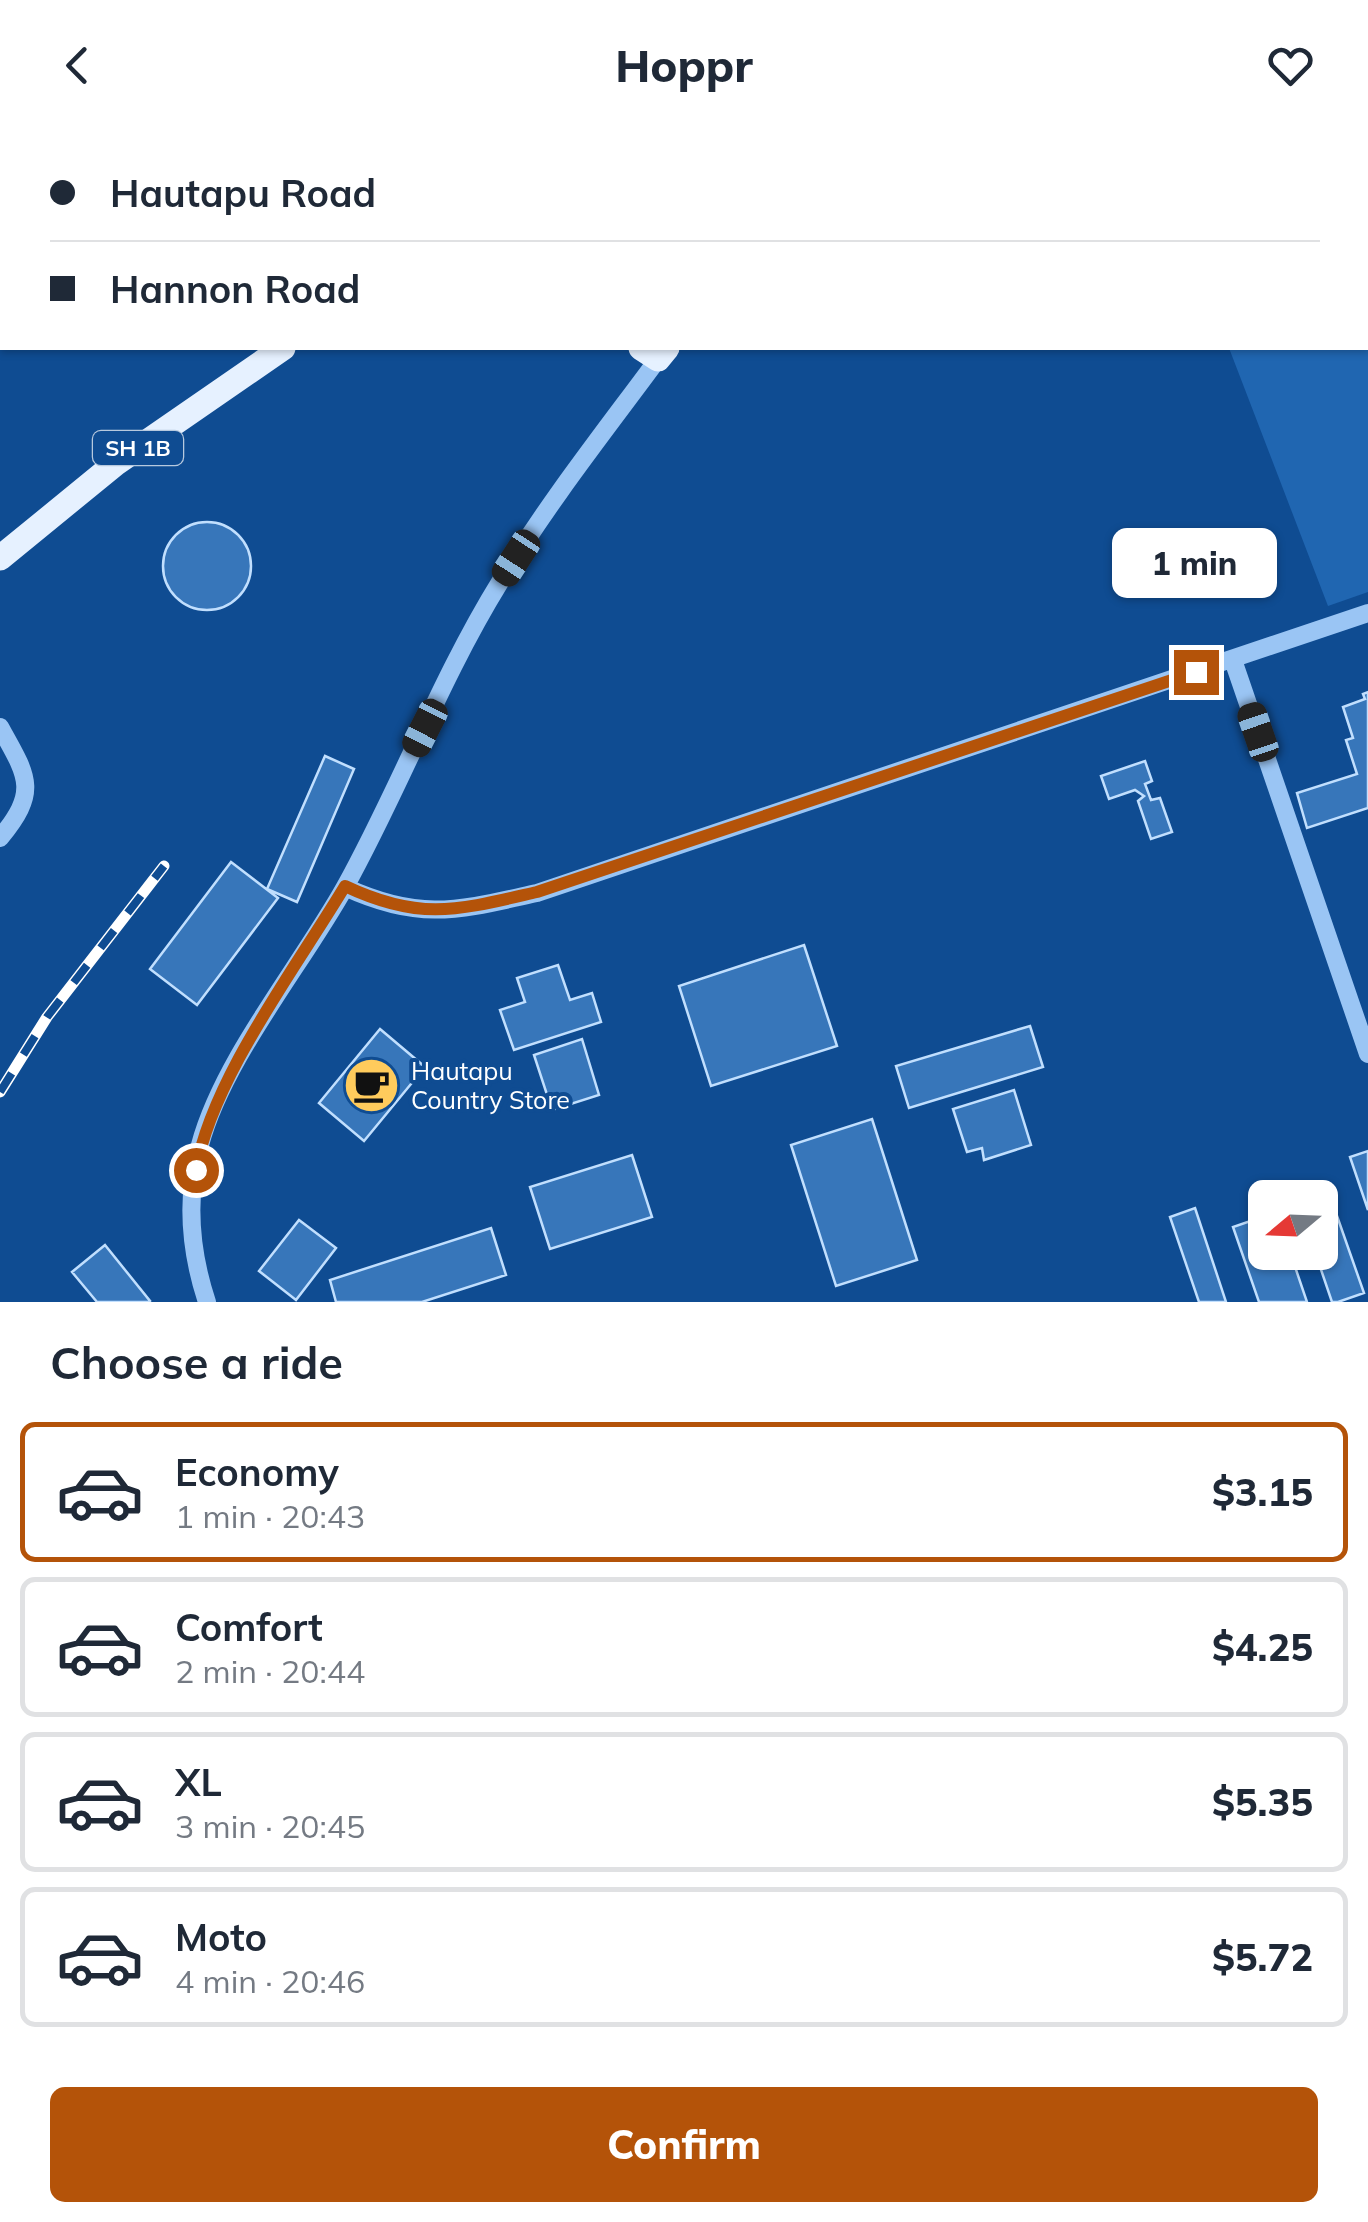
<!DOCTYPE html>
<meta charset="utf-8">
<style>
:root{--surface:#fff;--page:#f2f2f3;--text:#1f2937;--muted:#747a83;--line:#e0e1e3;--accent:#b45309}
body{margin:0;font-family:Mulish,sans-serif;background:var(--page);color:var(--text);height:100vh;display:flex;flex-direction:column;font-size:38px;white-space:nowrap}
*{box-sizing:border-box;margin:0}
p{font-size:32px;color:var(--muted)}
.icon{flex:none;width:55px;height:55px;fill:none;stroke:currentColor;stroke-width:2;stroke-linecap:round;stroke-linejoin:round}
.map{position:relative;height:1172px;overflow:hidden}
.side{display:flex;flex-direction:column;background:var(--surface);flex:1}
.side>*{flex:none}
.top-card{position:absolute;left:0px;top:0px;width:1370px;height:220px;box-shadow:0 2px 8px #0004;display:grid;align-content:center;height:220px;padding:0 50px;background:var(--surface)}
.needle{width:65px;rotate:251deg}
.buttons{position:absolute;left:1248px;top:1050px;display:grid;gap:20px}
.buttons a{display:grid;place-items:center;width:90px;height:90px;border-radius:15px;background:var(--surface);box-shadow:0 2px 8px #0004;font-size:50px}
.end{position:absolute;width:45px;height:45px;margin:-22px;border:12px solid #b45309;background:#fff;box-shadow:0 0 0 5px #fff}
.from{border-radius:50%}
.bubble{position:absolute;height:70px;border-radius:15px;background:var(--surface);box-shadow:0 2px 8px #0004;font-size:32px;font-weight:800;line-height:70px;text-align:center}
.car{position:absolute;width:30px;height:60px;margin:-30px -15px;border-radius:12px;box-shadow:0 0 8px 2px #0007;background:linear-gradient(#222 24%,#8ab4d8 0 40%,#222 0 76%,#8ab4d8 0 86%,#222 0)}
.top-card b{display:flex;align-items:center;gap:35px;height:95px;font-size:38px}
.top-card b+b{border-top:2px solid var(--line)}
.top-card i{width:25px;height:25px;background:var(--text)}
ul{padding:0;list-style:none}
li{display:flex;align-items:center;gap:30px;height:140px;margin:0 20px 15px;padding:0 30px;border:5px solid var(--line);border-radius:15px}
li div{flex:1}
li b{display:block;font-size:38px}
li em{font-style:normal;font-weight:800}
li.active{border-color:var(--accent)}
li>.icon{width:90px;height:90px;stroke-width:1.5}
h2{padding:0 50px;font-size:45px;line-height:120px}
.button{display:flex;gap:20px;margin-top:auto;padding:20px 50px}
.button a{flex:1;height:115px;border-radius:15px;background:var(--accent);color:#fff;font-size:40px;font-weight:800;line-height:115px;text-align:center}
header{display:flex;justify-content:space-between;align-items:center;height:130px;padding:0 50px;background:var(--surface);font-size:45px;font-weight:800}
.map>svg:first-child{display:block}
</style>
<header><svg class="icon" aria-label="back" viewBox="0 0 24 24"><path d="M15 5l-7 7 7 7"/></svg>Hoppr<svg class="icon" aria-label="heart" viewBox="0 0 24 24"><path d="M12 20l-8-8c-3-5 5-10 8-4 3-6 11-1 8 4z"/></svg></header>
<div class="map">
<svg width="1368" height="1172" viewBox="0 0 1368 1172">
<rect width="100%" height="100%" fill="#0f4c92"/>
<path fill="#2066b1" d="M1038 0H1368V462L1328 476 1229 218H1368V2Z"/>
<path fill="#3776ba" stroke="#c1dffe" stroke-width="2.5" d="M163 436a44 44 0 1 1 88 0a44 44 0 1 1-88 0Z
M1368 562V678L1307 698 1297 663 1357 644 1346 610 1353 608 1343 577 1365 569 1363 564Z
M325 626 354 639 297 772 267 759Z
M1145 631 1152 651 1145 654 1151 670 1160 668 1172 702 1151 709 1138 671 1144 666 1135 660 1109 669 1101 646Z
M231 732 278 768 197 875 150 839Z
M804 815 837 916 711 956 679 856Z
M558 835 570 870 592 863 601 892 514 920 500 880 525 872 517 848Z
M1030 896 1043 937 909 978 896 936Z
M380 899 425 937 364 1011 319 973Z
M582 909 599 965 552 980 534 925Z
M1014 960 1031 1015 984 1030 982 1018 967 1022 953 979Z
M872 989 917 1130 836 1156 791 1015Z
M1368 1021V1080L1350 1027Z
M632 1025 652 1087 550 1119 530 1057Z
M1330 1066 1364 1163 1338 1172H1332L1315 1122H1320V1069Z
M1195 1078 1226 1172H1199L1170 1087Z
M1265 1086V1122H1290L1307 1172H1259L1233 1097Z
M299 1090 336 1118 296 1170 259 1141Z
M491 1098 506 1145 422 1172H336L330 1150Z
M105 1115 150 1171 149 1172H97L72 1142Z"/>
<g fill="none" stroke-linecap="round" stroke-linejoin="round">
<path stroke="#9ac5f4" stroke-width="5" stroke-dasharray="5 8" stroke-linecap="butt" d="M716 2 718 0"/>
<path stroke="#9ac5f4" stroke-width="18" d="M577 2 580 0
M1233 530 1368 924
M0 597C28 647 39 661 0 708
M345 757C421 792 459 780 537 763L1368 483
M207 1172C190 1121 186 1067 200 1015 223 929 301 836 345 757 400 658 440 549 500 452 547 374 604 302 658 229"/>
<path stroke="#e6f1ff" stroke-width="25" d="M828 2 830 0
M641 218 658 229 667 218
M0 428 115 334 283 218"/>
<defs>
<path id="rail" d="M0 962 47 887 164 736"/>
</defs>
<use href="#rail" stroke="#fff" stroke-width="11"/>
<use href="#rail" stroke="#0f4c92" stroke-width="8" stroke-dasharray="22" stroke-linecap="butt"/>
</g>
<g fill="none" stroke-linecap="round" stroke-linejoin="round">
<path stroke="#b45309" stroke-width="12" d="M196 1040C212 948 296 838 345 756 421 792 459 780 537 762L1196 542"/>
</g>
<defs>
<symbol id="cafe-disc" viewBox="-11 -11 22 22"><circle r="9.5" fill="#ffcb5c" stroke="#0f4c92"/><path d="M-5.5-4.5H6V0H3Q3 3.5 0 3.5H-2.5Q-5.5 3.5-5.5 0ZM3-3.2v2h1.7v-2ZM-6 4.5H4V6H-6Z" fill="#111"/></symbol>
</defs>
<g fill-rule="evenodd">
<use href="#cafe-disc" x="340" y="924" width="63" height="63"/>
</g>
<g text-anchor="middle" stroke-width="8" stroke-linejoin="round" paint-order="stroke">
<rect fill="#0f4c92" stroke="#b7c9de" stroke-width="2.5" x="93" y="301" width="90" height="34" rx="8"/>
<g font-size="22" font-weight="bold" fill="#fff">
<text x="138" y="326">SH 1B</text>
</g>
<g font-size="25" fill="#fff" stroke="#0f4c92" text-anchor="start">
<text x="411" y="950">Hautapu<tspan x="411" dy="29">Country Store</tspan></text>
</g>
</g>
</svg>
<div class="buttons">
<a><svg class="needle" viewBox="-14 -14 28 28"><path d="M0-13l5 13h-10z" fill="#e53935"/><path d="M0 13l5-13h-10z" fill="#747a83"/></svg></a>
</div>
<i class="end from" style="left:196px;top:1040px"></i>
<i class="end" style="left:1196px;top:542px"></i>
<div class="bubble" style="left:1112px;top:398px;width:165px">1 min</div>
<i class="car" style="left:516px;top:428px;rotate:213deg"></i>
<i class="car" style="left:425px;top:598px;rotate:207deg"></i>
<i class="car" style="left:1258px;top:602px;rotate:341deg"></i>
<div class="top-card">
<b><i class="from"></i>Hautapu Road</b>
<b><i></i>Hannon Road</b>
</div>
</div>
<section class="side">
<h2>Choose a ride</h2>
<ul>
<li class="active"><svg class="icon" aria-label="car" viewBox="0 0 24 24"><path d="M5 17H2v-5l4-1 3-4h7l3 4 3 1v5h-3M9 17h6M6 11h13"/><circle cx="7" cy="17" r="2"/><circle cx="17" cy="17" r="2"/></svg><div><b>Economy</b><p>1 min · 20:43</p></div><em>$3.15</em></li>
<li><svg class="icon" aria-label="car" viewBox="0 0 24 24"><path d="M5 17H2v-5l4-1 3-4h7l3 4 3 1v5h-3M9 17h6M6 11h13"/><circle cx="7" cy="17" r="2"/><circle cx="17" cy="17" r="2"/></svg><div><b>Comfort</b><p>2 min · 20:44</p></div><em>$4.25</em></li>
<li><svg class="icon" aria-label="car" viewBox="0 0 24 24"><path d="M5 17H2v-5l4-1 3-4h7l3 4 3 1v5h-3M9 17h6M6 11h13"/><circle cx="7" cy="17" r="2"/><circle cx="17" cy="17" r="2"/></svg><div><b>XL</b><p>3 min · 20:45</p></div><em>$5.35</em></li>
<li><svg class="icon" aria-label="car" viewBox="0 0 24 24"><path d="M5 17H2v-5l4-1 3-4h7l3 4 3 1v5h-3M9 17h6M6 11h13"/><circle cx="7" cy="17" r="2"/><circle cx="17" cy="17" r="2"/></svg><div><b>Moto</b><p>4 min · 20:46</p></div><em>$5.72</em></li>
</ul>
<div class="button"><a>Confirm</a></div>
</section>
